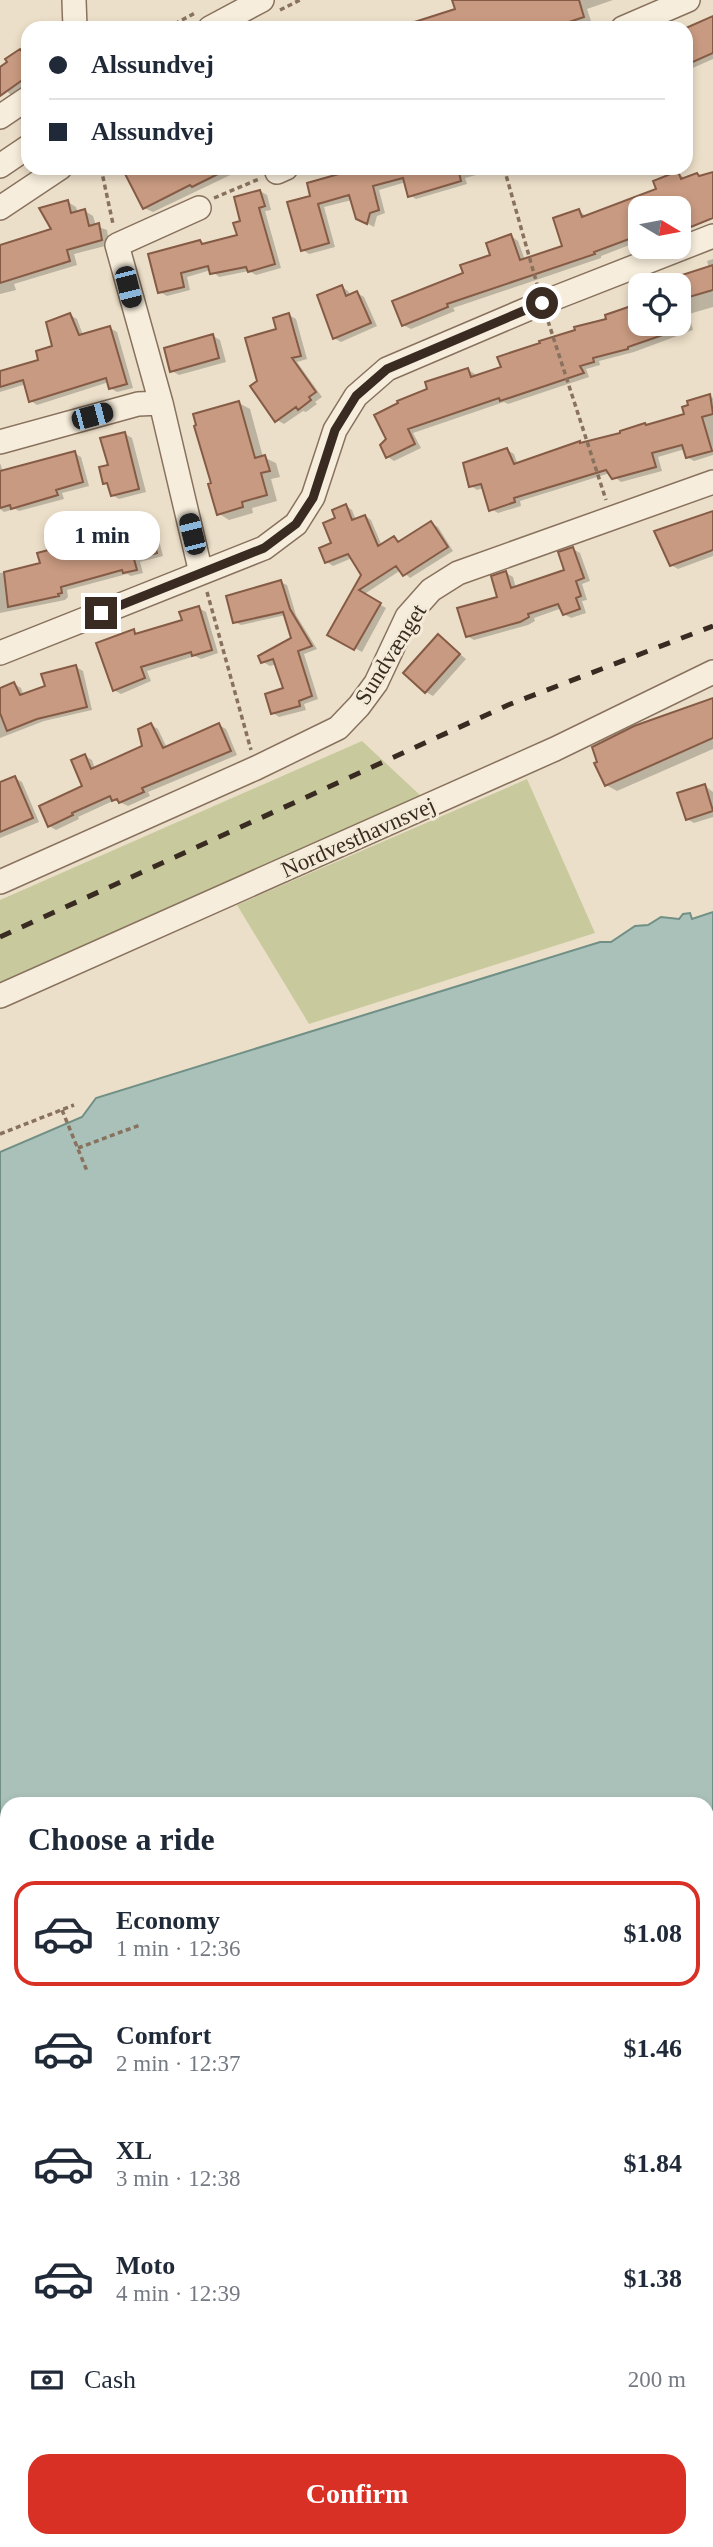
<!DOCTYPE html>
<meta charset="utf-8">
<style>
:root{--surface:#fff;--page:#f2f2f3;--text:#1f2937;--muted:#747a83;--line:#e0e1e3;--accent:#d93025}
body{margin:0;font-family:Georgia,serif;background:var(--page);color:var(--text);height:100vh;display:flex;flex-direction:column;font-size:26px;white-space:nowrap}
*{box-sizing:border-box;margin:0}
p{font-size:23px;color:var(--muted)}
.icon{flex:none;width:38px;height:38px;fill:none;stroke:currentColor;stroke-width:2;stroke-linecap:round;stroke-linejoin:round}
.map{position:relative;flex:1;overflow:hidden}
.side{position:absolute;left:0px;top:1797px;width:714px;height:751px;display:flex;flex-direction:column;background:var(--surface);border-radius:21px 21px 0 0;box-shadow:0 4px 10px #0003}
.side>*{flex:none}
.banner{position:absolute;left:21px;top:21px;width:672px;height:154px;border-radius:21px;box-shadow:0 4px 10px #0003;display:grid;align-content:center;height:154px;padding:0 28px;background:var(--surface)}
.needle{width:46px;rotate:100deg}
.buttons{position:absolute;left:628px;top:196px;display:grid;gap:14px}
.buttons a{display:grid;place-items:center;width:63px;height:63px;border-radius:14px;background:var(--surface);box-shadow:0 4px 10px #0003;font-size:35px}
.end{position:absolute;width:32px;height:32px;margin:-16px;border:9px solid #392b21;background:#fff;box-shadow:0 0 0 4px #fff}
.from{border-radius:50%}
.bubble{position:absolute;height:49px;border-radius:21px;background:var(--surface);box-shadow:0 4px 10px #0003;font-size:23px;font-weight:600;line-height:49px;text-align:center}
.car{position:absolute;width:21px;height:42px;margin:-21px -10px;border-radius:9px;box-shadow:0 0 5px 2px #0007;background:linear-gradient(#222 24%,#8ab4d8 0 40%,#222 0 76%,#8ab4d8 0 86%,#222 0)}
.banner b{display:flex;align-items:center;gap:24px;height:66px;font-size:26px}
.banner b+b{border-top:2px solid var(--line)}
.banner i{width:18px;height:18px;background:var(--text)}
ul{padding:0;list-style:none}
li{display:flex;align-items:center;gap:21px;height:105px;margin:0 14px 10px;padding:0 14px;border:4px solid transparent;border-radius:21px}
li div{flex:1}
li b{display:block;font-size:26px}
li em{font-style:normal;font-weight:600}
li.selected{border-color:var(--accent)}
li>.icon{width:63px;height:63px;stroke-width:1.5}
h2{padding:0 28px;font-size:32px;line-height:84px}
.pay{display:flex;align-items:center;gap:18px;height:77px;padding:0 28px;font-size:26px}
.pay p{margin-inline-start:auto}
.cta{display:flex;gap:14px;margin-top:auto;padding:14px 28px}
.cta a{flex:1;height:80px;border-radius:21px;background:var(--accent);color:#fff;font-size:28px;font-weight:600;line-height:80px;text-align:center}
.map>svg:first-child{display:block}
</style>
<div class="map">
<svg width="713" height="2547" viewBox="0 0 713 2547">
<rect width="100%" height="100%" fill="#ecdfc9"/>
<path fill="#c8ca9d" d="M362 741 421 796 0 986V900Z
M527 779 595 933 309 1024 237 905Z
M707 2163 713 2164V2456H707Z"/>
<path fill="#a9c1b8" stroke="#708f85" stroke-width="2" d="M713 912V1926L707 1925V1804H7V2484L0 2495V1152L82 1117 96 1098 600 942H611L635 926 648 925 661 917 679 919 683 914 690 913 692 919Z"/>
<path fill="#0003" d="M454 0H613L587 9 591 21 571 28H407L458 10Z
M713 18V59L686 71V30Z
M20 51 28 56V84L12 96 0 85V68Z
M686 76 690 88 686 90Z
M124 168H245L153 212 144 208Z
M358 168H486L487 172 465 178 467 184 416 199 409 195 406 182 379 190 385 213 377 216 374 227 357 218 352 200 324 207 335 247 309 254 303 250 313 198Z
M678 173 686 179 697 175 701 177 713 173V207L701 218 679 227V208H640V241L601 256V258L453 308 455 311 411 329 403 325 465 274 492 256 511 236 518 241 525 260 565 247 579 211 587 217 658 190Z
M260 191 267 195 271 210 265 211 281 268 256 275 249 271 219 277 211 270 187 277 190 290 167 296 160 292 200 242 206 245 239 236 243 222Z
M68 202 76 207 78 213 85 211 93 216 96 226 107 230 109 245 74 254 77 265 14 284 16 290 0 294V254L54 230Z
M713 259V307L689 314 693 330 634 352 599 361 600 365 586 369 589 377 508 404 504 402 413 433 421 448 394 461 388 457 382 446 468 370 475 374 476 377 503 368 608 320 607 316 640 305V324H679V287L709 268 707 261Z
M342 287 348 291 351 296 357 293 364 297 377 326 341 342 334 338Z
M70 315 77 319 83 335 110 328 117 332 133 388 117 392 110 388 109 382 37 405 31 401 26 384 0 392V373L41 362 54 347Z
M289 315 296 319 307 359 297 362 322 397 315 402 317 404 306 412 303 411 284 424 277 420 259 382 278 330Z
M213 336 220 340 226 362 179 375 172 371Z
M710 396 713 398V455L694 461 687 457 685 449 658 457 662 471 621 482 610 473 520 501 521 506 498 513 491 509 484 488 477 490 471 486 507 450 514 454 518 465 686 415Z
M239 403 250 409 263 457 276 463 280 477 271 479 277 501 252 508 253 513 229 520 218 513 213 484Z
M125 434 132 438 146 492 119 499 112 495 110 486 105 483Z
M74 453 81 457 89 486 62 493 64 499 19 511 15 509 4 512 0 509V463L3 472Z
M346 506 352 510 356 520 365 516 371 520 382 546 394 538 401 542 431 523 438 527 453 551 410 578 401 570 363 595 386 608 362 652 330 634 363 575 352 558 333 566 327 562 337 519Z
M713 513V556L678 569 671 565Z
M147 517 154 521 163 556 140 562 143 573 131 576 127 574 67 590 68 597 65 600 0 613V573L42 565 127 531Z
M573 549 580 553 590 581 582 584 587 600 582 601 586 613 571 618 564 614 562 608 534 618 535 621 528 625 474 640 467 636 499 598 506 573 513 577 516 588 566 571Z
M280 582 287 585 296 615 317 649 304 654 318 699 304 704 306 710 279 717 273 713 285 690 277 664 270 666 263 662 293 638 286 615 241 625 235 622Z
M199 608 206 612 218 653 201 659 195 656 147 671 151 681 121 694 114 690 133 631 139 634 184 621Z
M438 636 466 659 433 696 426 692Z
M76 667 83 671 92 710 44 721 0 738V690L14 684 21 688 24 696 47 688Z
M713 699V749L617 791 606 785Z
M151 725 158 729 167 748 219 725 226 729 237 755 148 792 150 796 128 806 115 800 78 817 79 819 56 830 49 826 85 787V756L92 760 95 769 144 747Z
M15 778 22 782 39 822 0 838V787Z
M705 786 713 792V817L694 823 687 819Z
M707 2481 713 2482V2547H696L697 2544 680 2543 675 2541H707Z
M180 2541H221L223 2547H182Z
M406 2541H443L444 2547H407Z
M474 2541H511V2547H474Z
M539 2541H575V2547H540Z
M606 2541H654V2547H606Z"/>
<path fill="#c89a81" stroke="#855b45" stroke-width="2" d="M452 0H579L584 17 551 28H405V25L455 9Z
M713 16V53L686 65V28Z
M20 49 28 60V76L0 96V67L7 62 5 59Z
M122 168H230L192 187 190 185 143 209Z
M360 168H458L461 181 408 197 403 178 373 186 379 210 370 213 367 224 356 219 349 195 318 204 329 243 301 251 287 202 310 196 307 183Z
M678 171 681 179 697 173 699 176 713 172V218L691 227 687 217 679 221V208H640V235L594 252 595 254 447 304 448 307 402 326 392 301 463 273 460 265 490 255 486 243 511 234 520 260 562 246 553 218 579 209 582 217 656 189 653 181Z
M260 190 265 206 259 208 275 264 248 272 246 267 210 274 208 266 181 273 184 287 158 293 148 254 200 240 202 244 237 235 233 223 240 221 234 197Z
M68 200 71 213 85 209 89 226 99 223 102 240 67 250 70 261 0 283V245L51 229 39 208Z
M713 265V290L679 300V276Z
M342 285 346 296 357 291 371 323 333 339 317 295Z
M640 303V324H688L689 326 628 347V349L593 358 594 362 580 366 584 373 500 401 499 398 408 429 415 444 386 458 380 445 386 439 374 415 398 403 397 401 427 389 425 382 468 368 471 377 501 367 497 357 540 343 539 341 575 330 574 327 606 319 605 315Z
M70 313 79 335 110 326 127 384 109 389 106 378 29 402 23 380 0 387V371L38 360 36 351 52 346 46 322Z
M289 313 301 356 292 358 316 392 309 397 311 400 298 410 296 407 275 422 250 386 257 381 245 338 276 329 273 318Z
M213 334 219 358 170 372 164 348Z
M710 394 713 414 702 417 712 451 686 458 682 445 652 453 656 467 612 479 606 470 514 498 515 502 489 511 481 484 469 487 463 463 507 448 514 464 580 441V443L620 433V431L645 423 646 425 684 414 682 407 688 405 687 401Z
M239 401 255 458 265 455 270 471 261 473 267 495 242 502 243 507 217 515 208 484 211 483 194 426 196 425 193 414Z
M125 432 139 489 111 496 107 483 103 484 99 467 108 465 100 438Z
M75 451 83 482 56 490 58 495 11 509 10 505 0 508V471Z
M346 504 352 520 365 515 378 546 394 536 398 542 431 521 448 547 403 576 396 566 359 590 381 603 354 650 327 635 361 575 348 554 325 563 319 548 331 543 323 523 335 518 332 510Z
M713 511V550L670 566 654 531Z
M148 516 157 553 134 559 137 570 123 573 122 570 61 587 62 593 58 594 59 596 8 607 4 572 40 563 37 553 125 530 123 522Z
M573 547 584 578 576 581 581 596 576 598 580 609 563 615 558 604 528 614 529 617 520 622 466 637 457 608 497 597 491 576 506 571 511 588 564 570 558 552Z
M281 580 290 609 312 646 298 651 312 696 299 701 300 706 271 714 265 694 283 688 273 659 261 663 258 656 291 638 283 612 233 623 226 596Z
M199 606 212 650 192 656 191 652 141 667 145 678 113 691 96 643 134 629 135 634 182 620 179 612Z
M438 634 460 654 425 693 403 673Z
M76 665 87 707 37 719 7 731 0 713V688L14 682 20 695 45 686 41 674Z
M713 698V738L605 786 594 763 597 762 592 747 634 726Z
M151 723 163 748 219 723 231 751 142 788 144 792 119 803 117 799 112 801 110 796 72 813 73 815 48 827 39 806 82 786 71 760 85 754 91 769 142 746 138 729Z
M15 776 33 818 0 832V782Z
M705 784 713 811 686 820 677 793Z"/>
<g fill="none" stroke-linecap="round" stroke-linejoin="round">
<defs>
<path id="minor" d="M74 0 75 28
M210 28 262 0
M623 28 688 0
M0 117 28 98
M0 166 28 147
M277 172 286 168
M0 208 60 168
M199 208 117 245 161 403 201 573
M0 442 138 404 161 403
M0 653 264 548 296 524 313 497 335 430 356 396 387 369 542 303 713 236
M0 882 256 768 338 728 359 706 376 683 407 617 431 590 458 573 713 482
M0 996 555 749 713 672
M707 1953 713 1954
M707 2060 713 2061
M586 2544V2547
M241 2545V2547
M43 2547 46 2541"/>
</defs>
<use href="#minor" stroke="#88725e" stroke-width="26"/>
<path stroke="#88725e" stroke-width="3.5" stroke-dasharray="5 3.5" stroke-linecap="butt" d="M280 10 300 0
M167 28 195 13
M101 168 113 224
M504 168 537 284
M214 198 259 179
M548 321 606 500
M207 592 251 750
M62 1110 87 1171
M0 1134 74 1105
M78 1148 140 1125
M707 1899 713 1900
M707 2173 713 2174
M707 2308H713
M0 2449 7 2438
M707 2459H713
M372 2541 373 2547"/>
<use href="#minor" stroke="#f7eddc" stroke-width="23"/>
<path stroke="#392b21" stroke-width="5" stroke-dasharray="12 12" stroke-linecap="butt" d="M0 937 508 705 713 626"/>
</g>
<g fill="none" stroke-linecap="round" stroke-linejoin="round">
<path stroke="#392b21" stroke-width="9" d="M101 613 264 548 296 524 313 498 335 430 356 396 387 369 542 303"/>
</g>
<g text-anchor="middle" stroke-width="6" stroke-linejoin="round" paint-order="stroke">
<g font-size="23" fill="#392b21" stroke="#f4ead8">
<text transform="translate(390 654) rotate(-58)" y="8">Sundvænget</text>
<text transform="translate(358 837) rotate(-24)" y="8">Nordvesthavnsvej</text>
</g>
</g>
</svg>
<div class="buttons">
<a><svg class="needle" viewBox="-14 -14 28 28"><path d="M0-13l5 13h-10z" fill="#e53935"/><path d="M0 13l5-13h-10z" fill="#747a83"/></svg></a>
<a><svg class="icon" aria-label="locate" viewBox="0 0 24 24"><circle cx="12" cy="12" r="6"/><path d="M12 2v4M12 18v4M2 12h4M18 12h4"/></svg></a>
</div>
<i class="end from" style="left:542px;top:303px"></i>
<i class="end" style="left:101px;top:613px"></i>
<div class="bubble" style="left:44px;top:511px;width:116px">1 min</div>
<i class="car" style="left:128px;top:287px;rotate:166deg"></i>
<i class="car" style="left:92px;top:416px;rotate:75deg"></i>
<i class="car" style="left:192px;top:534px;rotate:346deg"></i>
<div class="banner">
<b><i class="from"></i>Alssundvej</b>
<b><i></i>Alssundvej</b>
</div>
<section class="side">
<h2>Choose a ride</h2>
<ul>
<li class="selected"><svg class="icon" aria-label="car" viewBox="0 0 24 24"><path d="M5 17H2v-5l4-1 3-4h7l3 4 3 1v5h-3M9 17h6M6 11h13"/><circle cx="7" cy="17" r="2"/><circle cx="17" cy="17" r="2"/></svg><div><b>Economy</b><p>1 min · 12:36</p></div><em>$1.08</em></li>
<li><svg class="icon" aria-label="car" viewBox="0 0 24 24"><path d="M5 17H2v-5l4-1 3-4h7l3 4 3 1v5h-3M9 17h6M6 11h13"/><circle cx="7" cy="17" r="2"/><circle cx="17" cy="17" r="2"/></svg><div><b>Comfort</b><p>2 min · 12:37</p></div><em>$1.46</em></li>
<li><svg class="icon" aria-label="car" viewBox="0 0 24 24"><path d="M5 17H2v-5l4-1 3-4h7l3 4 3 1v5h-3M9 17h6M6 11h13"/><circle cx="7" cy="17" r="2"/><circle cx="17" cy="17" r="2"/></svg><div><b>XL</b><p>3 min · 12:38</p></div><em>$1.84</em></li>
<li><svg class="icon" aria-label="car" viewBox="0 0 24 24"><path d="M5 17H2v-5l4-1 3-4h7l3 4 3 1v5h-3M9 17h6M6 11h13"/><circle cx="7" cy="17" r="2"/><circle cx="17" cy="17" r="2"/></svg><div><b>Moto</b><p>4 min · 12:39</p></div><em>$1.38</em></li>
</ul>
<div class="pay"><svg class="icon" aria-label="cash" viewBox="0 0 24 24"><path d="M3 7h18v10H3z"/><circle cx="12" cy="12" r="2"/></svg>Cash<p>200 m</p></div>
<div class="cta"><a>Confirm</a></div>
</section>
</div>
